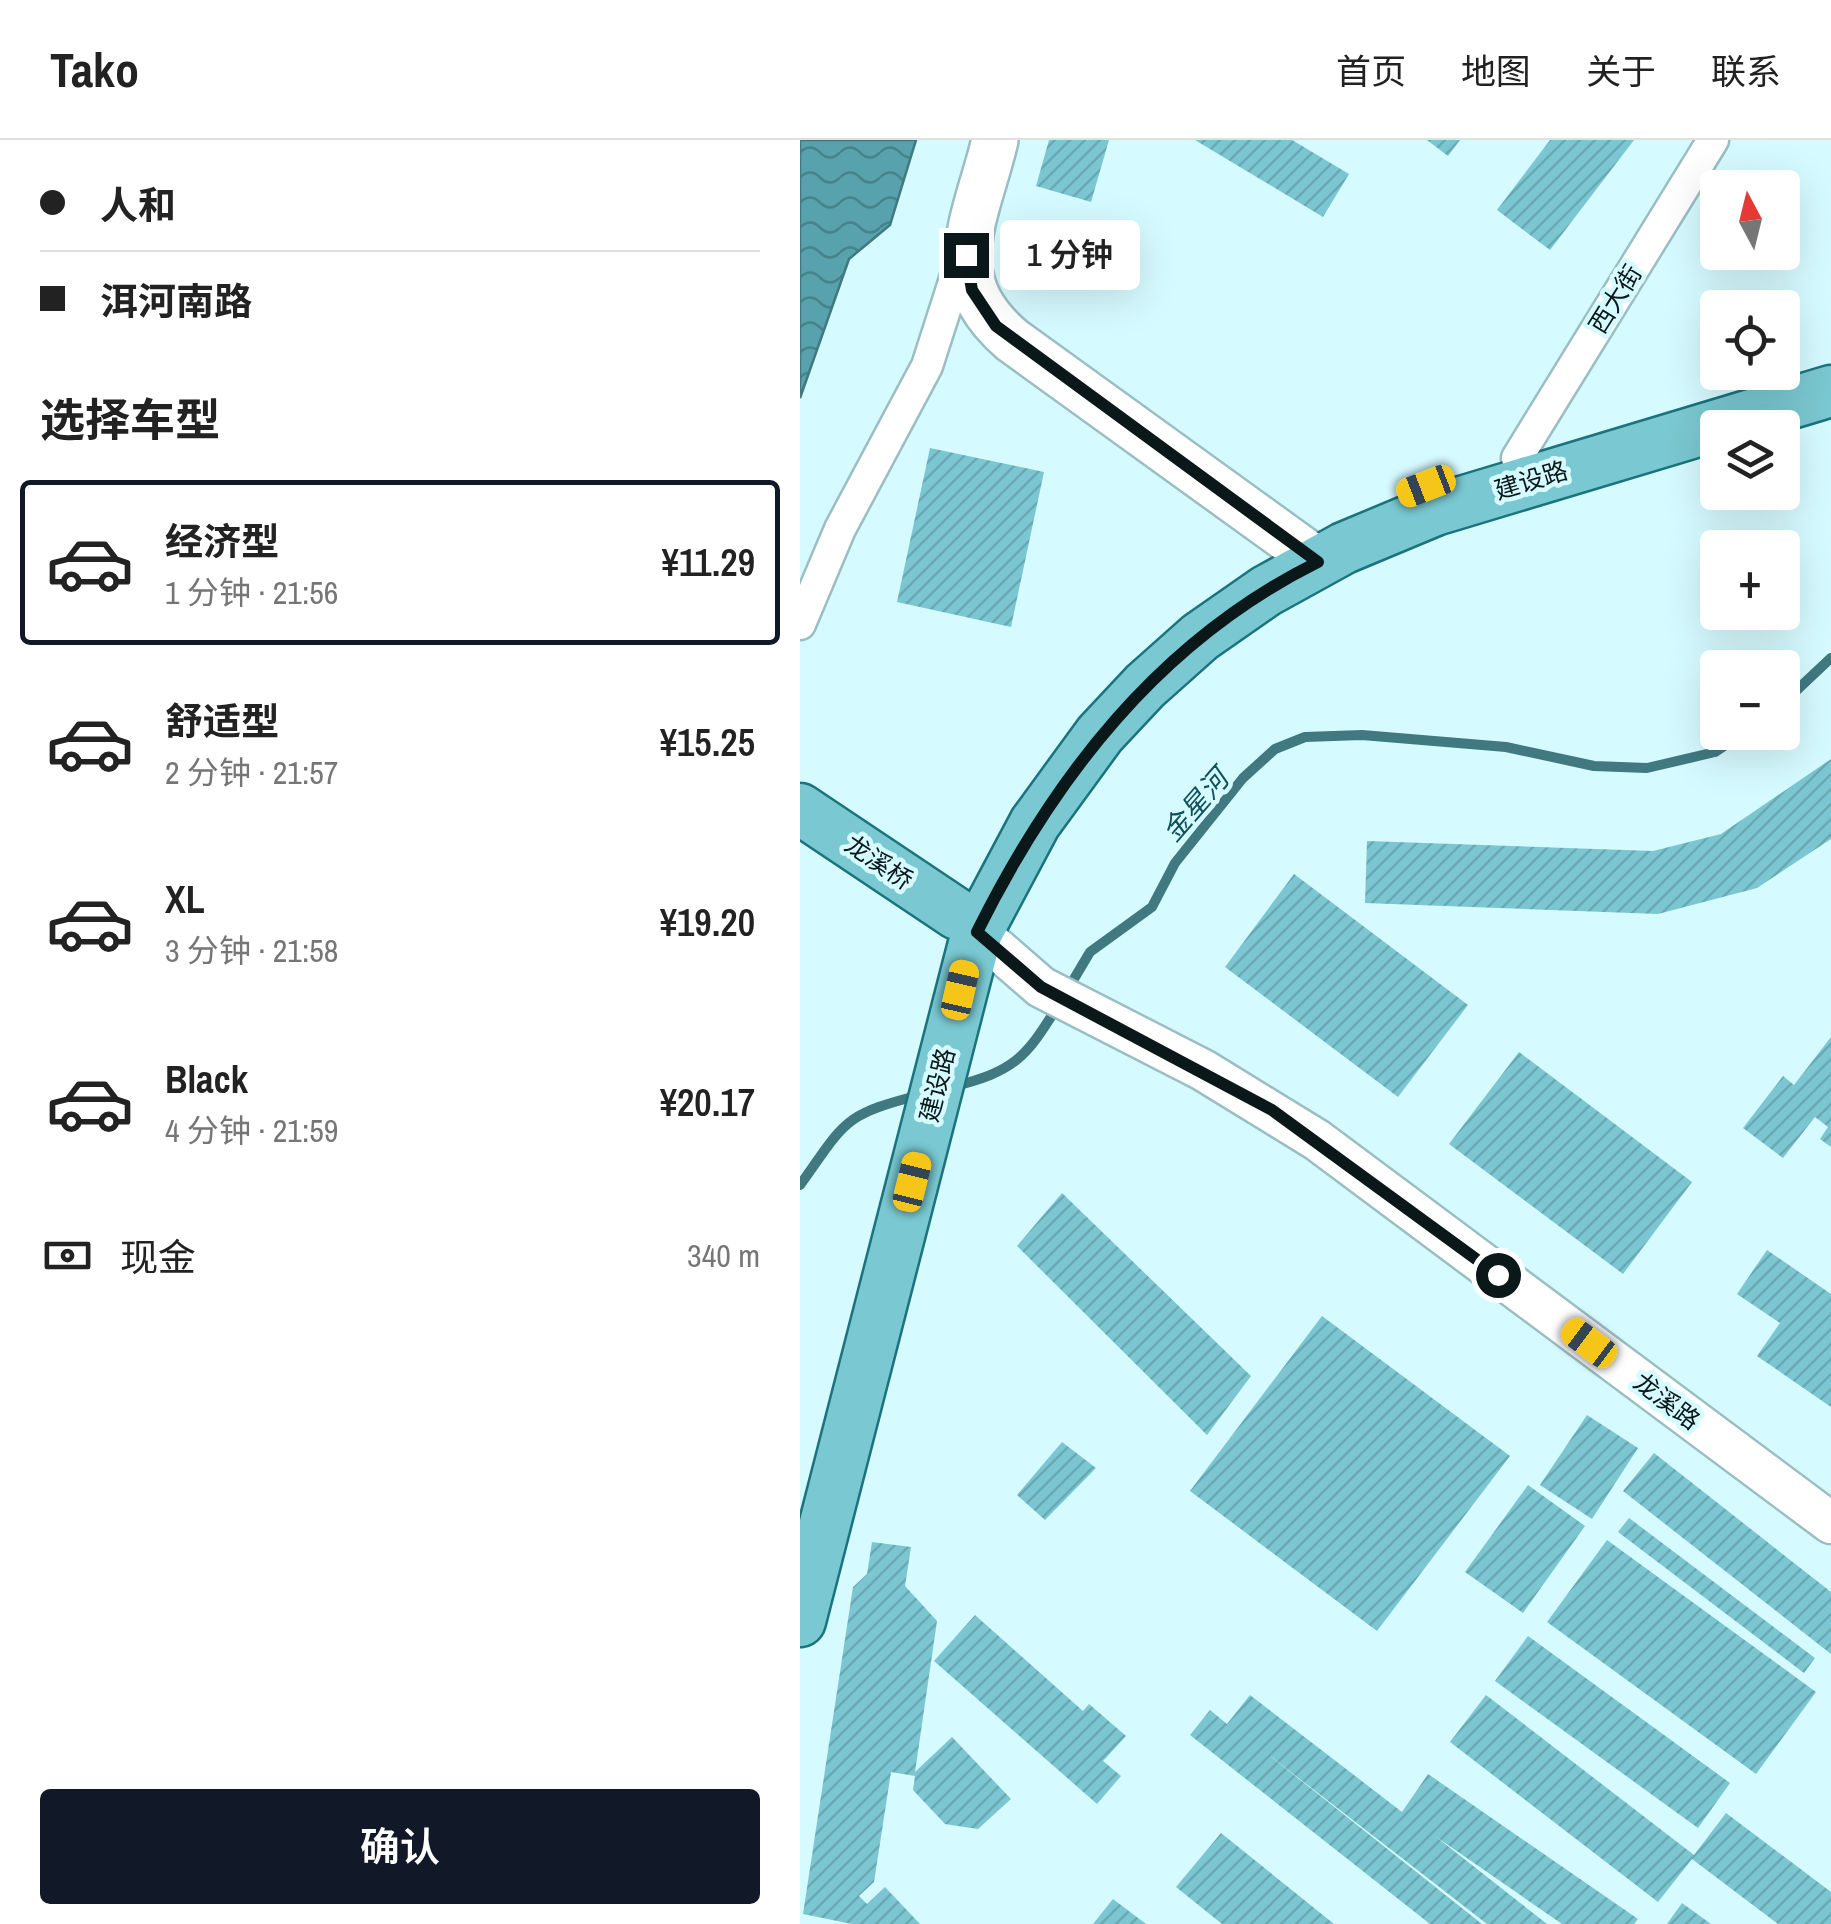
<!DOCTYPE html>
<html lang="zh">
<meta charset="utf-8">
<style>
:root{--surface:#fff;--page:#f2f2f2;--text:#222;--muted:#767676;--line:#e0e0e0;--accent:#111827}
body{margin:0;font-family:"Archivo Narrow","Noto Sans SC",sans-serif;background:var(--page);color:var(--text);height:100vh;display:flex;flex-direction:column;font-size:38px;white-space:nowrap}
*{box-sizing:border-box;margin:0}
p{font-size:32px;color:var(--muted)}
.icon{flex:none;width:55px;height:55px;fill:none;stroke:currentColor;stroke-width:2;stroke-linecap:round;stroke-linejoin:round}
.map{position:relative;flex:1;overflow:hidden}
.drawer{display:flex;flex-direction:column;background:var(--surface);width:800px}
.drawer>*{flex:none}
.guide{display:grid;align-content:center;height:220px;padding:0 40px;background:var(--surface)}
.needle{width:65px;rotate:353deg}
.tools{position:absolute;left:900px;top:30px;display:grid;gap:20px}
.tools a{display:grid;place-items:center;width:100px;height:100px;border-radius:10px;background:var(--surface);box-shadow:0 10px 40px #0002;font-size:50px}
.end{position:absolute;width:45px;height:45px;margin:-22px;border:12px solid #0a181a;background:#fff;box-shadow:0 0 0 5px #fff}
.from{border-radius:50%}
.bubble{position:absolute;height:70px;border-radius:10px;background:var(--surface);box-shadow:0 10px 40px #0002;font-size:32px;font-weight:600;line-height:70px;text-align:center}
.car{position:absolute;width:30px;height:60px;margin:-30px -15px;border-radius:12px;box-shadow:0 0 8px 2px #0007;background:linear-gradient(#f5c518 24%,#345 0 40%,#f5c518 0 76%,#345 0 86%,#f5c518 0)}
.guide b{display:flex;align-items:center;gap:35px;height:95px;font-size:38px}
.guide b+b{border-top:2px solid var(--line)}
.guide i{width:25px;height:25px;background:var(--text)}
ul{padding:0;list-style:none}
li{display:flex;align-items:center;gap:30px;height:165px;margin:0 20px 15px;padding:0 20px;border:5px solid transparent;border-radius:10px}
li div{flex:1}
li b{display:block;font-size:38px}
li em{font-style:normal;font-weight:600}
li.selected{border-color:var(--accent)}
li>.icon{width:90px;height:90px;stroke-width:1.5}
h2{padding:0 40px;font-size:45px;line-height:120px}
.pay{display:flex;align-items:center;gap:25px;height:110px;padding:0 40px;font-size:38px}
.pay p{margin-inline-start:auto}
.action{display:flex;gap:20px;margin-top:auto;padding:20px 40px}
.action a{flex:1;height:115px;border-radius:10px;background:var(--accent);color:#fff;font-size:40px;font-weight:600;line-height:115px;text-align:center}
header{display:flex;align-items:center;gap:60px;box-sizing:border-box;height:140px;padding:0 50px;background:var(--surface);border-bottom:2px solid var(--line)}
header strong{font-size:48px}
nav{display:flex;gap:55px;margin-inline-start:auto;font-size:35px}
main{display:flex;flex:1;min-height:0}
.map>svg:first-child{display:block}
</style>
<header>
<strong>Tako</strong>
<nav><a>首页</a><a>地图</a><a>关于</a><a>联系</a></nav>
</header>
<main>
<section class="drawer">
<div class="guide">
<b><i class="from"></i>人和</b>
<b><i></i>洱河南路</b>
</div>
<h2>选择车型</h2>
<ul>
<li class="selected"><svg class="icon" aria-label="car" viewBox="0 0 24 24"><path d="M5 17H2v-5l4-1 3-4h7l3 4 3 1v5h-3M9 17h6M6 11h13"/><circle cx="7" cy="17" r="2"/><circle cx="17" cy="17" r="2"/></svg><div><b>经济型</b><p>1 分钟 · 21:56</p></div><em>¥11.29</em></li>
<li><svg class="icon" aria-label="car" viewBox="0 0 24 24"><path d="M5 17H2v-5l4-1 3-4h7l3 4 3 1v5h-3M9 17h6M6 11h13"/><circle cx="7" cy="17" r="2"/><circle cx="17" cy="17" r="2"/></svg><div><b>舒适型</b><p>2 分钟 · 21:57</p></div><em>¥15.25</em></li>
<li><svg class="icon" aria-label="car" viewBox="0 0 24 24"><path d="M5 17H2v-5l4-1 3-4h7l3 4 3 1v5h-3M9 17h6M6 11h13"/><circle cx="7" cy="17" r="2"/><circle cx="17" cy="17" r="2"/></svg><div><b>XL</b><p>3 分钟 · 21:58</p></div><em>¥19.20</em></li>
<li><svg class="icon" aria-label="car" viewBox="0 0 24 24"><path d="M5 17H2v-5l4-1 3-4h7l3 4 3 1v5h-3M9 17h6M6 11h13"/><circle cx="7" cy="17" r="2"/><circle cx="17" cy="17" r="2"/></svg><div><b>Black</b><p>4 分钟 · 21:59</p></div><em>¥20.17</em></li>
</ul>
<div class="pay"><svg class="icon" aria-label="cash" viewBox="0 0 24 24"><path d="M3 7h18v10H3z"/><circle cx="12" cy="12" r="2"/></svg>现金<p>340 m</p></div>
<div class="action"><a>确认</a></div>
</section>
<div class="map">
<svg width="1031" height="1784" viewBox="0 0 1031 1784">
<defs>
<pattern id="water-waves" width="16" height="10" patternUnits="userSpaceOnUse" patternTransform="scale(2.5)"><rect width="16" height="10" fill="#57a2ac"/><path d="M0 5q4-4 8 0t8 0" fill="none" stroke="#46838b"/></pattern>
<pattern id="building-hatch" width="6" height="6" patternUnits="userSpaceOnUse" patternTransform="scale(2.5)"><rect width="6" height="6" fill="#7bc6d1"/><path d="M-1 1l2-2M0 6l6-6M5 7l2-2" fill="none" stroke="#69a9b3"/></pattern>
</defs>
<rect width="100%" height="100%" fill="#d5faff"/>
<path fill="url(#water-waves)" stroke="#407980" stroke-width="2.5" d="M0 0H116L90 85 49 119 0 258Z"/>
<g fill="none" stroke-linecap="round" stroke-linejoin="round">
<path stroke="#407980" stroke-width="10" d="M982 564 1031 518
M268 849 290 812 352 767 375 723 443 638 475 609 505 597 562 595 706 607 794 626 847 628 915 612 945 592
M151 947C215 931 225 919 259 864
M0 1045C46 981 42 975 120 955"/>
</g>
<path fill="url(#building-hatch)" d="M249 0H309L291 62 236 46Z
M395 0H492L549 34 523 77Z
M627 0H660L648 16Z
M750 0H834L750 110 697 70Z
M130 308 244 332 211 487 97 462Z
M1031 619V699L957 748 858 774 565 763 567 701 853 711 921 694Z
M494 734 668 865 598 957 425 827Z
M1031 897V1007L1020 999 1028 987 1015 977 983 1018 943 988 983 936 994 945Z
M719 912 892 1042 823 1134 649 1004Z
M262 1053 451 1236 407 1295 217 1106Z
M967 1110 1031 1154V1267L957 1216 980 1183 937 1154Z
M522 1176 710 1316 577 1491 390 1351Z
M787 1275 838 1308 792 1379 740 1345Z
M262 1302 296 1328 245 1380 217 1355Z
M854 1313 1031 1452V1514L823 1351Z
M728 1345 785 1386 723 1473 665 1432Z
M829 1378 1015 1518 1004 1533 818 1392Z
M807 1400 1016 1552 956 1634 747 1482Z
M72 1402 111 1407 105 1446 137 1481 115 1632 152 1597 211 1659 178 1689 145 1684 113 1650 115 1636 91 1632 74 1742 59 1756 67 1764 85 1747 120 1784H52L3 1774 53 1447 67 1434Z
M175 1475 283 1571 289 1564 326 1596 303 1621 321 1636 297 1664 134 1521Z
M728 1496 930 1643 898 1688 695 1541Z
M450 1555 602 1672 628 1634 838 1779 834 1784H762L635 1696 747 1784H687L465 1612 682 1784H630L390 1595 410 1570 427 1584Z
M686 1555 894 1715 926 1673 1031 1752V1784H978L892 1719 858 1762 650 1602Z
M421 1693 534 1784H422L376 1747Z
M313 1759 346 1784H293Z
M882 1763 911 1784H867Z"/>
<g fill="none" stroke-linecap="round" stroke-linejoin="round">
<defs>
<path id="minor" d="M717 318 913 0
M0 484 40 389 127 226 163 114"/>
<path id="tertiary" d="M157 774 241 847 403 930 517 1000 1031 1383"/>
<path id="secondary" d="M195 0C176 80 138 136 212 200L518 421"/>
<path id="primary" d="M0 669 157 774
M0 1481 177 792 235 683 300 594 345 546 400 497 466 451 544 408 635 370 1031 251"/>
</defs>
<use href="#minor" stroke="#9bbec3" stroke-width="35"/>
<use href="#tertiary" stroke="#9bbec3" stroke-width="45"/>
<use href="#secondary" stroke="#9bbec3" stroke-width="50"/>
<use href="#primary" stroke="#1a737d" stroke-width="55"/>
<use href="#minor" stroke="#fff" stroke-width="30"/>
<use href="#tertiary" stroke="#fff" stroke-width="40"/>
<use href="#secondary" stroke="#fff" stroke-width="45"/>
<use href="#primary" stroke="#7ac8d1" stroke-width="50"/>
</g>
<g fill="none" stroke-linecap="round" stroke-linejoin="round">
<path stroke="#0a181a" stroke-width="12" d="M166 115 172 150 196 186 518 422C359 501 254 637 177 792L241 847 472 970 698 1135"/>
</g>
<g text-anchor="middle" stroke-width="9" stroke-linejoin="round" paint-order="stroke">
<g font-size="25" fill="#0a181a" stroke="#d5faff">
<text transform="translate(815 159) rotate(-58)" y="9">西大街</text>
<text transform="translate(731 340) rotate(-17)" y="9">建设路</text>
<text transform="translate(79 722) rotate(34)" y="9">龙溪桥</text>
<text transform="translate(137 945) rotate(-76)" y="9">建设路</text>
<text transform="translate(867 1261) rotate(37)" y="9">龙溪路</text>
</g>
<g font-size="28" font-style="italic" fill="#0f525a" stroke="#d5faff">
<text transform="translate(395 665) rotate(-49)" y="10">金星河</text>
</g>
</g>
</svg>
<div class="tools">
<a><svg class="needle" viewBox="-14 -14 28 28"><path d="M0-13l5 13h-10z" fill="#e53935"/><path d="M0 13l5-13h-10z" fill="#767676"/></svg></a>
<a><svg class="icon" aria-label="locate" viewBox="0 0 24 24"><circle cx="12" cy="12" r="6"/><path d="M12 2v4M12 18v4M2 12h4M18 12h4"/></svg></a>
<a><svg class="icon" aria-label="layers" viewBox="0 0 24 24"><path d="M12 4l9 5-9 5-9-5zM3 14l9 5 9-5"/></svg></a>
<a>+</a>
<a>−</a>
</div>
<i class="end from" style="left:698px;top:1135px"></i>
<i class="end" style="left:166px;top:115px"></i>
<div class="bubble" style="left:200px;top:80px;width:140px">1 分钟</div>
<i class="car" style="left:626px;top:346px;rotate:249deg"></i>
<i class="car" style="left:160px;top:850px;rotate:13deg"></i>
<i class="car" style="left:112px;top:1042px;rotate:14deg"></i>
<i class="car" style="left:789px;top:1203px;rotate:307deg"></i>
</div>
</main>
